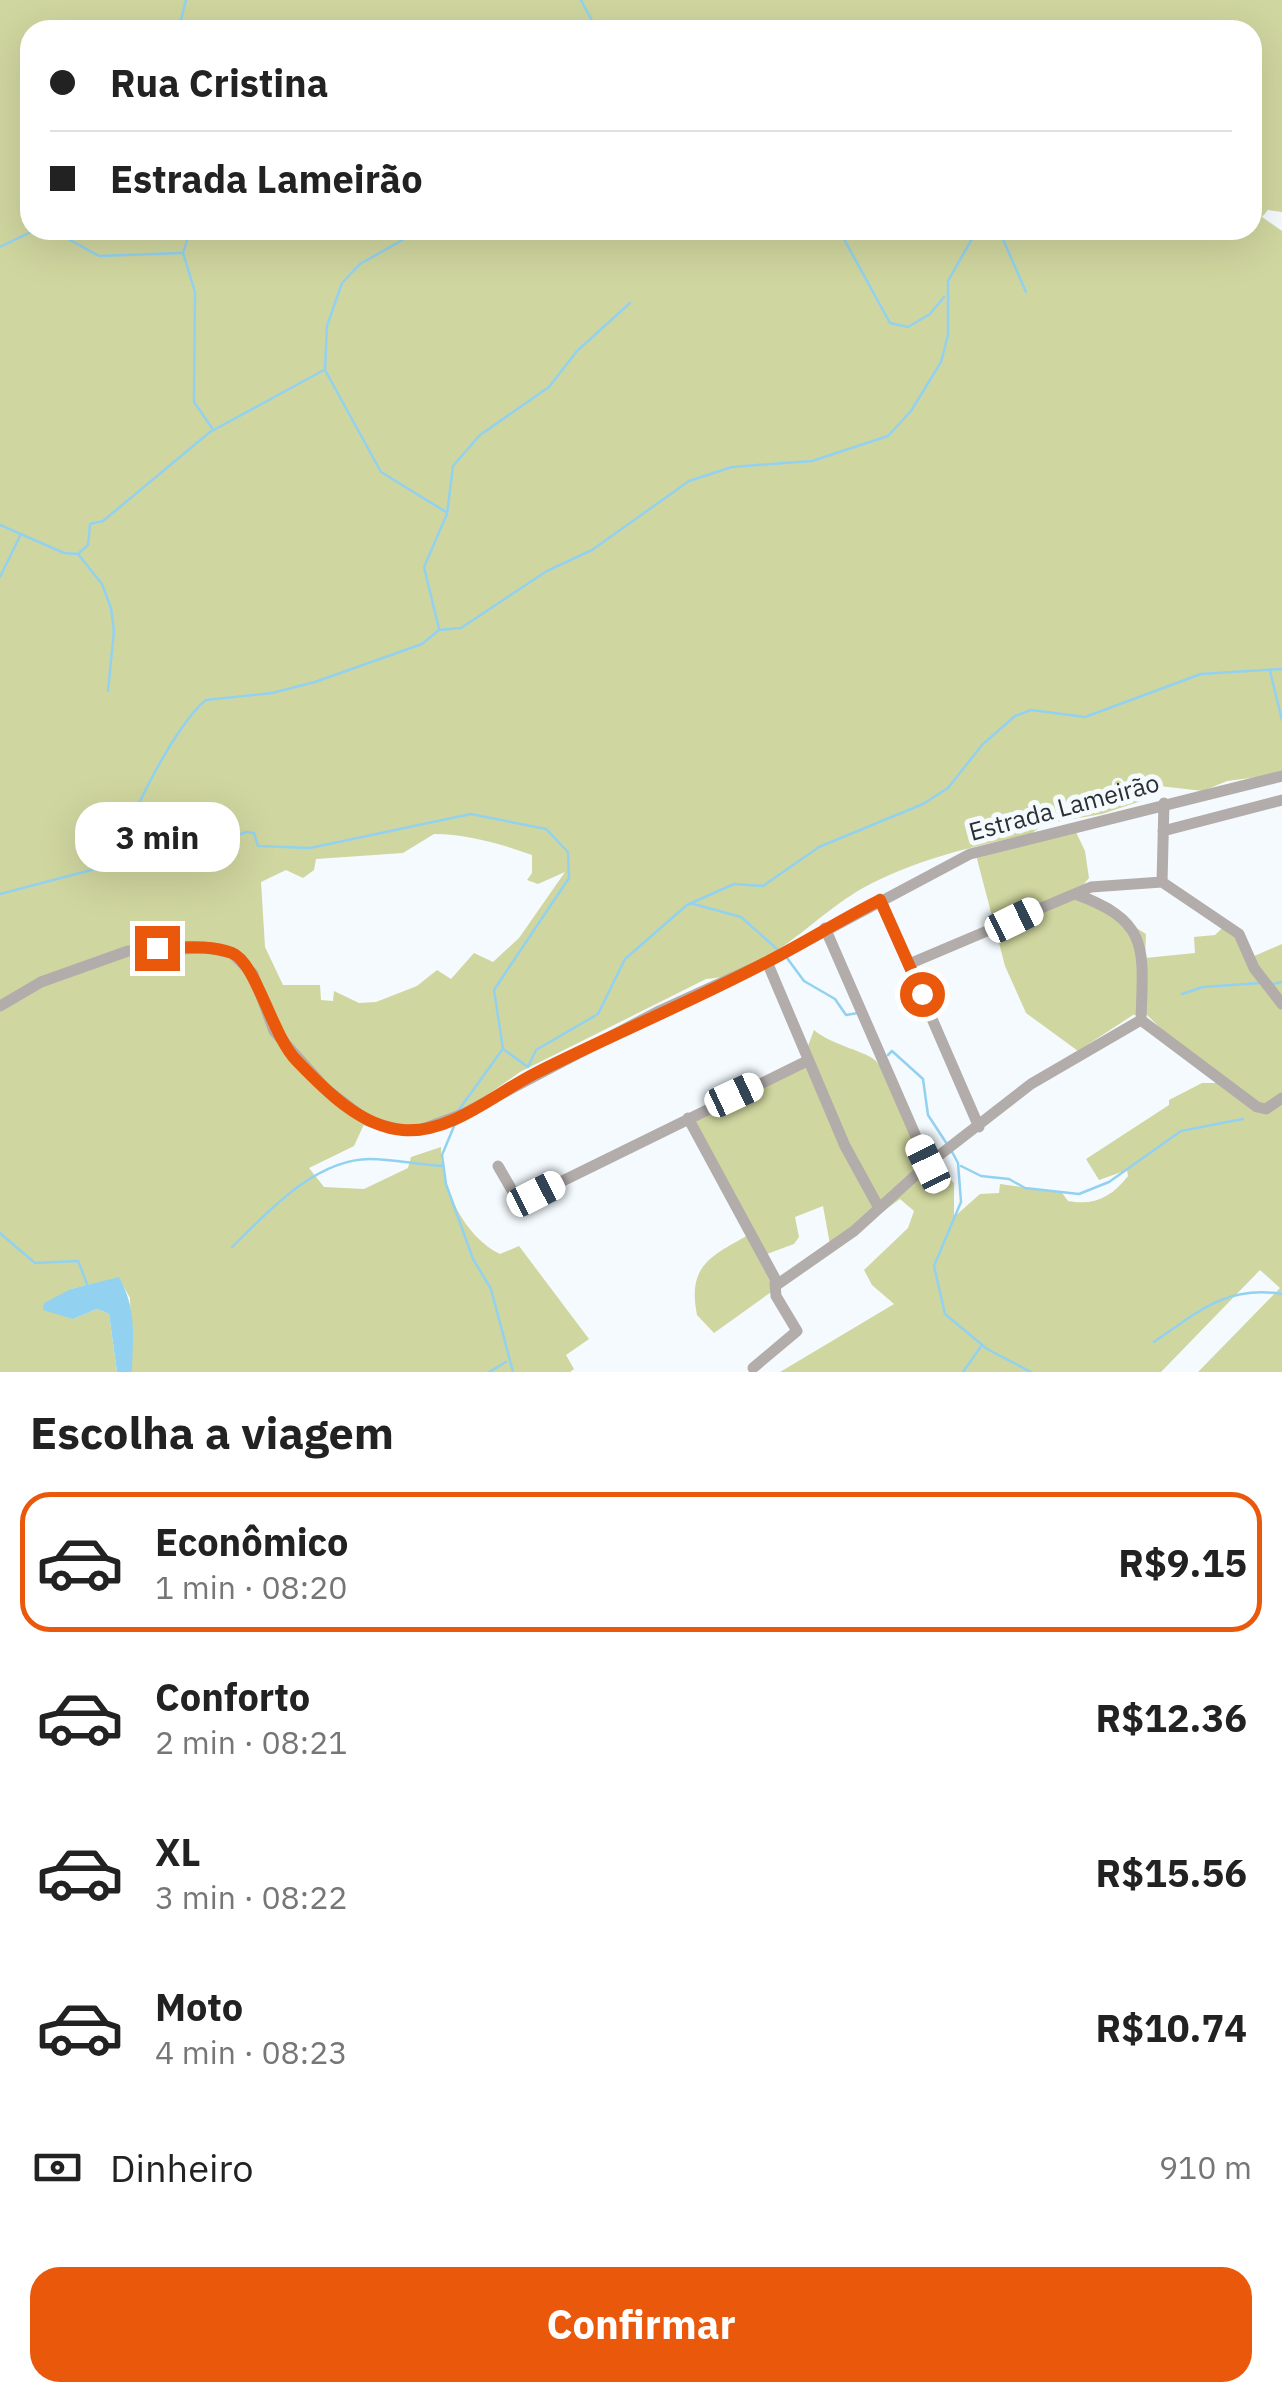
<!DOCTYPE html>
<html lang="pt">
<meta charset="utf-8">
<style>
:root{--surface:#fff;--page:#f6f6f6;--text:#222;--muted:#767676;--line:#e0e0e0;--accent:#ea580c}
body{margin:0;font-family:"IBM Plex Sans",sans-serif;background:var(--page);color:var(--text);height:100vh;display:flex;flex-direction:column;font-size:38px;white-space:nowrap}
*{box-sizing:border-box;margin:0}
p{font-size:32px;color:var(--muted)}
.icon{flex:none;width:55px;height:55px;fill:none;stroke:currentColor;stroke-width:2;stroke-linecap:round;stroke-linejoin:round}
.map{position:relative;height:1372px;overflow:hidden}
.details{display:flex;flex-direction:column;background:var(--surface);flex:1}
.details>*{flex:none}
.top-card{position:absolute;left:20px;top:20px;width:1242px;height:220px;border-radius:30px;box-shadow:0 10px 40px #0002;display:grid;align-content:center;height:220px;padding:0 30px;background:var(--surface)}
.end{position:absolute;width:45px;height:45px;margin:-22px;border:12px solid #ea580c;background:#fff;box-shadow:0 0 0 5px #fff}
.from{border-radius:50%}
.bubble{position:absolute;height:70px;border-radius:30px;background:var(--surface);box-shadow:0 10px 40px #0002;font-size:32px;font-weight:700;line-height:70px;text-align:center}
.car{position:absolute;width:30px;height:60px;margin:-30px -15px;border-radius:12px;box-shadow:0 0 8px 2px #0007;background:linear-gradient(#fff 24%,#345 0 40%,#fff 0 76%,#345 0 86%,#fff 0)}
.top-card b{display:flex;align-items:center;gap:35px;height:95px;font-size:38px}
.top-card b+b{border-top:2px solid var(--line)}
.top-card i{width:25px;height:25px;background:var(--text)}
ul{padding:0;list-style:none}
li{display:flex;align-items:center;gap:30px;height:140px;margin:0 20px 15px;padding:0 10px;border:5px solid transparent;border-radius:30px}
li div{flex:1}
li b{display:block;font-size:38px}
li em{font-style:normal;font-weight:700}
li.selected{border-color:var(--accent)}
li>.icon{width:90px;height:90px;stroke-width:1.5}
h2{padding:0 30px;font-size:45px;line-height:120px}
.pay{display:flex;align-items:center;gap:25px;height:110px;padding:0 30px;font-size:38px}
.pay p{margin-inline-start:auto}
.cta{display:flex;gap:20px;margin-top:auto;padding:20px 30px}
.cta a{flex:1;height:115px;border-radius:30px;background:var(--accent);color:#fff;font-size:40px;font-weight:700;line-height:115px;text-align:center}
.map>svg:first-child{display:block}
</style>
<div class="map">
<svg width="1282" height="1372" viewBox="0 0 1282 1372">
<rect width="100%" height="100%" fill="#f4fafe"/>
<path fill="#d0d69f" fill-rule="evenodd" d="M0 0H1282V212L1268 210 1262 217 1282 231V774L1227 781 1203 791 1159 786 1148 789 1141 801 1102 814 1044 824 1031 834C972 847 917 859 863 888 814 915 764 977 706 979L520 1072 463 1112 412 1126 366 1120 354 1146 309 1168 324 1187 364 1189 408 1168 411 1157 441 1147C440 1186 464 1237 500 1254L519 1246 589 1339 566 1355 574 1369 570 1372H132L130 1298 119 1278 71 1289 73 1319 97 1309 109 1314 117 1372H0ZM30 30H1252V230H30ZM434 834C467 834 501 844 532 855V873L527 880 538 884 565 872 519 938 493 962 474 953 451 979 437 970 417 986 376 1002 359 1003 334 991 333 1001 321 1000 320 985H283L265 947 261 882 286 870 303 878 314 870 316 859 403 853Z
M1075 830 1085 851 1089 878 1078 891 1146 934 1145 958 1195 953 1194 937 1215 935 1227 923 1252 957 1282 944V1372H1198L1280 1288 1260 1270 1161 1372H780L894 1304 872 1285 864 1270 908 1228 914 1211 900 1199 831 1250 823 1206 795 1217 799 1237 794 1244 761 1256 774 1290 714 1333 697 1315C687 1264 712 1256 750 1234L691 1113 802 1062 814 1030C833 1046 867 1051 877 1062 887 1074 890 1092 898 1105 914 1133 932 1160 954 1183V1217L980 1194 999 1193 1000 1184 1062 1193 1068 1201C1094 1206 1112 1197 1128 1176L1127 1170 1099 1180 1086 1159 1169 1105V1100L1202 1083H1216L1146 1014 1133 1015 1078 1051 1026 1013 1005 966 976 855Z"/>
<path fill="#92d2f0" d="M119 1277C137 1309 133 1338 132 1372H117L109 1314 97 1309 73 1319 43 1310 44 1303 71 1289Z"/>
<g fill="none" stroke-linecap="round" stroke-linejoin="round">
<path stroke="#92d2f0" stroke-width="2.5" d="M581 0 597 30
M180 24 186 0
M528 30V29
M52 230 99 256 181 253
M190 230 183 253 195 292 194 402 212 428
M420 230 360 264 342 283 327 326 325 370 381 472 446 512
M839 230 890 323 908 327 930 314 944 297
M999 230 1026 292
M0 247 35 230
M0 525 64 553 78 554 102 584 111 608 114 631 108 691
M78 554 88 545 90 524 103 521 210 432 324 370
M0 577 21 534
M439 629 424 567 447 514 453 466 480 435 549 387 577 351 630 303
M1270 671 1282 720
M118 863C123 826 176 723 206 700L272 693 315 682 422 644 439 630 461 628 547 571 592 550 689 481 732 467 812 461 888 436 911 411 941 362 948 335V281L977 230
M0 894 118 863 124 871 167 864 246 832 254 833 258 846 310 848 471 814 546 829 568 852 569 878 494 990 503 1049 528 1067 536 1050 598 1014 625 959 687 905 734 884 763 886 819 847 923 804 948 788 982 745 1015 716 1031 710 1085 717 1201 674 1282 669
M690 903 741 917 777 949
M787 958 804 981 835 999 846 1015 858 1013
M1273 984 1282 982
M1182 994 1203 987 1260 983
M888 1055 892 1051 923 1079 928 1115 947 1144
M458 1111 502 1050
M457 1119 442 1155 446 1184 473 1259 491 1289 513 1372
M951 1150 958 1163 961 1202 934 1266 945 1314 987 1349 1031 1372
M961 1166 981 1176 1009 1179 1025 1188 1079 1194 1109 1182 1181 1131 1243 1119
M0 1233 35 1263 78 1261 89 1289
M232 1247C267 1213 315 1159 370 1159 394 1159 418 1165 442 1166
M1154 1342C1198 1312 1226 1285 1282 1294
M489 1372 506 1362
M963 1372 982 1345"/>
<path stroke="#b2adab" stroke-width="11" d="M1163 831 1282 800
M1162 882 1239 934 1254 968 1282 1004
M1075 894C1151 921 1143 950 1141 1020
M880 899 979 1127
M825 928 928 1164
M767 962 845 1146 879 1208
M909 964 1091 887 1162 882 1164 803
M0 1006 41 982 128 951 208 948 232 953 253 974 274 1031 326 1089 368 1121 401 1130H420L463 1114 657 1012 767 962 970 854 1282 776
M688 1118 778 1284 854 1231 928 1164 1031 1084 1141 1020 1257 1107 1266 1109 1282 1098
M498 1166 513 1192 536 1194 807 1061
M753 1368 797 1331 776 1296 775 1283"/>
</g>
<g fill="none" stroke-linecap="round" stroke-linejoin="round">
<path stroke="#ea580c" stroke-width="12" d="M157 948C181 948 209 944 232 953 256 962 272 1036 297 1061 325 1090 361 1127 403 1130 450 1134 495 1094 534 1074 611 1035 691 1002 767 962 806 942 842 919 880 900L922 994"/>
</g>
<g text-anchor="middle" stroke-width="10" stroke-linejoin="round" paint-order="stroke">
<g font-size="25" fill="#2b2f31" stroke="#f4fafe">
<text transform="translate(1064 807) rotate(-15)" y="9">Estrada Lameirão</text>
</g>
</g>
</svg>
<i class="end from" style="left:922px;top:994px"></i>
<i class="end" style="left:157px;top:948px"></i>
<div class="bubble" style="left:75px;top:802px;width:165px">3 min</div>
<i class="car" style="left:1014px;top:920px;rotate:64deg"></i>
<i class="car" style="left:734px;top:1095px;rotate:65deg"></i>
<i class="car" style="left:928px;top:1164px;rotate:334deg"></i>
<i class="car" style="left:536px;top:1194px;rotate:63deg"></i>
<div class="top-card">
<b><i class="from"></i>Rua Cristina</b>
<b><i></i>Estrada Lameirão</b>
</div>
</div>
<section class="details">
<h2>Escolha a viagem</h2>
<ul>
<li class="selected"><svg class="icon" aria-label="car" viewBox="0 0 24 24"><path d="M5 17H2v-5l4-1 3-4h7l3 4 3 1v5h-3M9 17h6M6 11h13"/><circle cx="7" cy="17" r="2"/><circle cx="17" cy="17" r="2"/></svg><div><b>Econômico</b><p>1 min · 08:20</p></div><em>R$9.15</em></li>
<li><svg class="icon" aria-label="car" viewBox="0 0 24 24"><path d="M5 17H2v-5l4-1 3-4h7l3 4 3 1v5h-3M9 17h6M6 11h13"/><circle cx="7" cy="17" r="2"/><circle cx="17" cy="17" r="2"/></svg><div><b>Conforto</b><p>2 min · 08:21</p></div><em>R$12.36</em></li>
<li><svg class="icon" aria-label="car" viewBox="0 0 24 24"><path d="M5 17H2v-5l4-1 3-4h7l3 4 3 1v5h-3M9 17h6M6 11h13"/><circle cx="7" cy="17" r="2"/><circle cx="17" cy="17" r="2"/></svg><div><b>XL</b><p>3 min · 08:22</p></div><em>R$15.56</em></li>
<li><svg class="icon" aria-label="car" viewBox="0 0 24 24"><path d="M5 17H2v-5l4-1 3-4h7l3 4 3 1v5h-3M9 17h6M6 11h13"/><circle cx="7" cy="17" r="2"/><circle cx="17" cy="17" r="2"/></svg><div><b>Moto</b><p>4 min · 08:23</p></div><em>R$10.74</em></li>
</ul>
<div class="pay"><svg class="icon" aria-label="cash" viewBox="0 0 24 24"><path d="M3 7h18v10H3z"/><circle cx="12" cy="12" r="2"/></svg>Dinheiro<p>910 m</p></div>
<div class="cta"><a>Confirmar</a></div>
</section>
